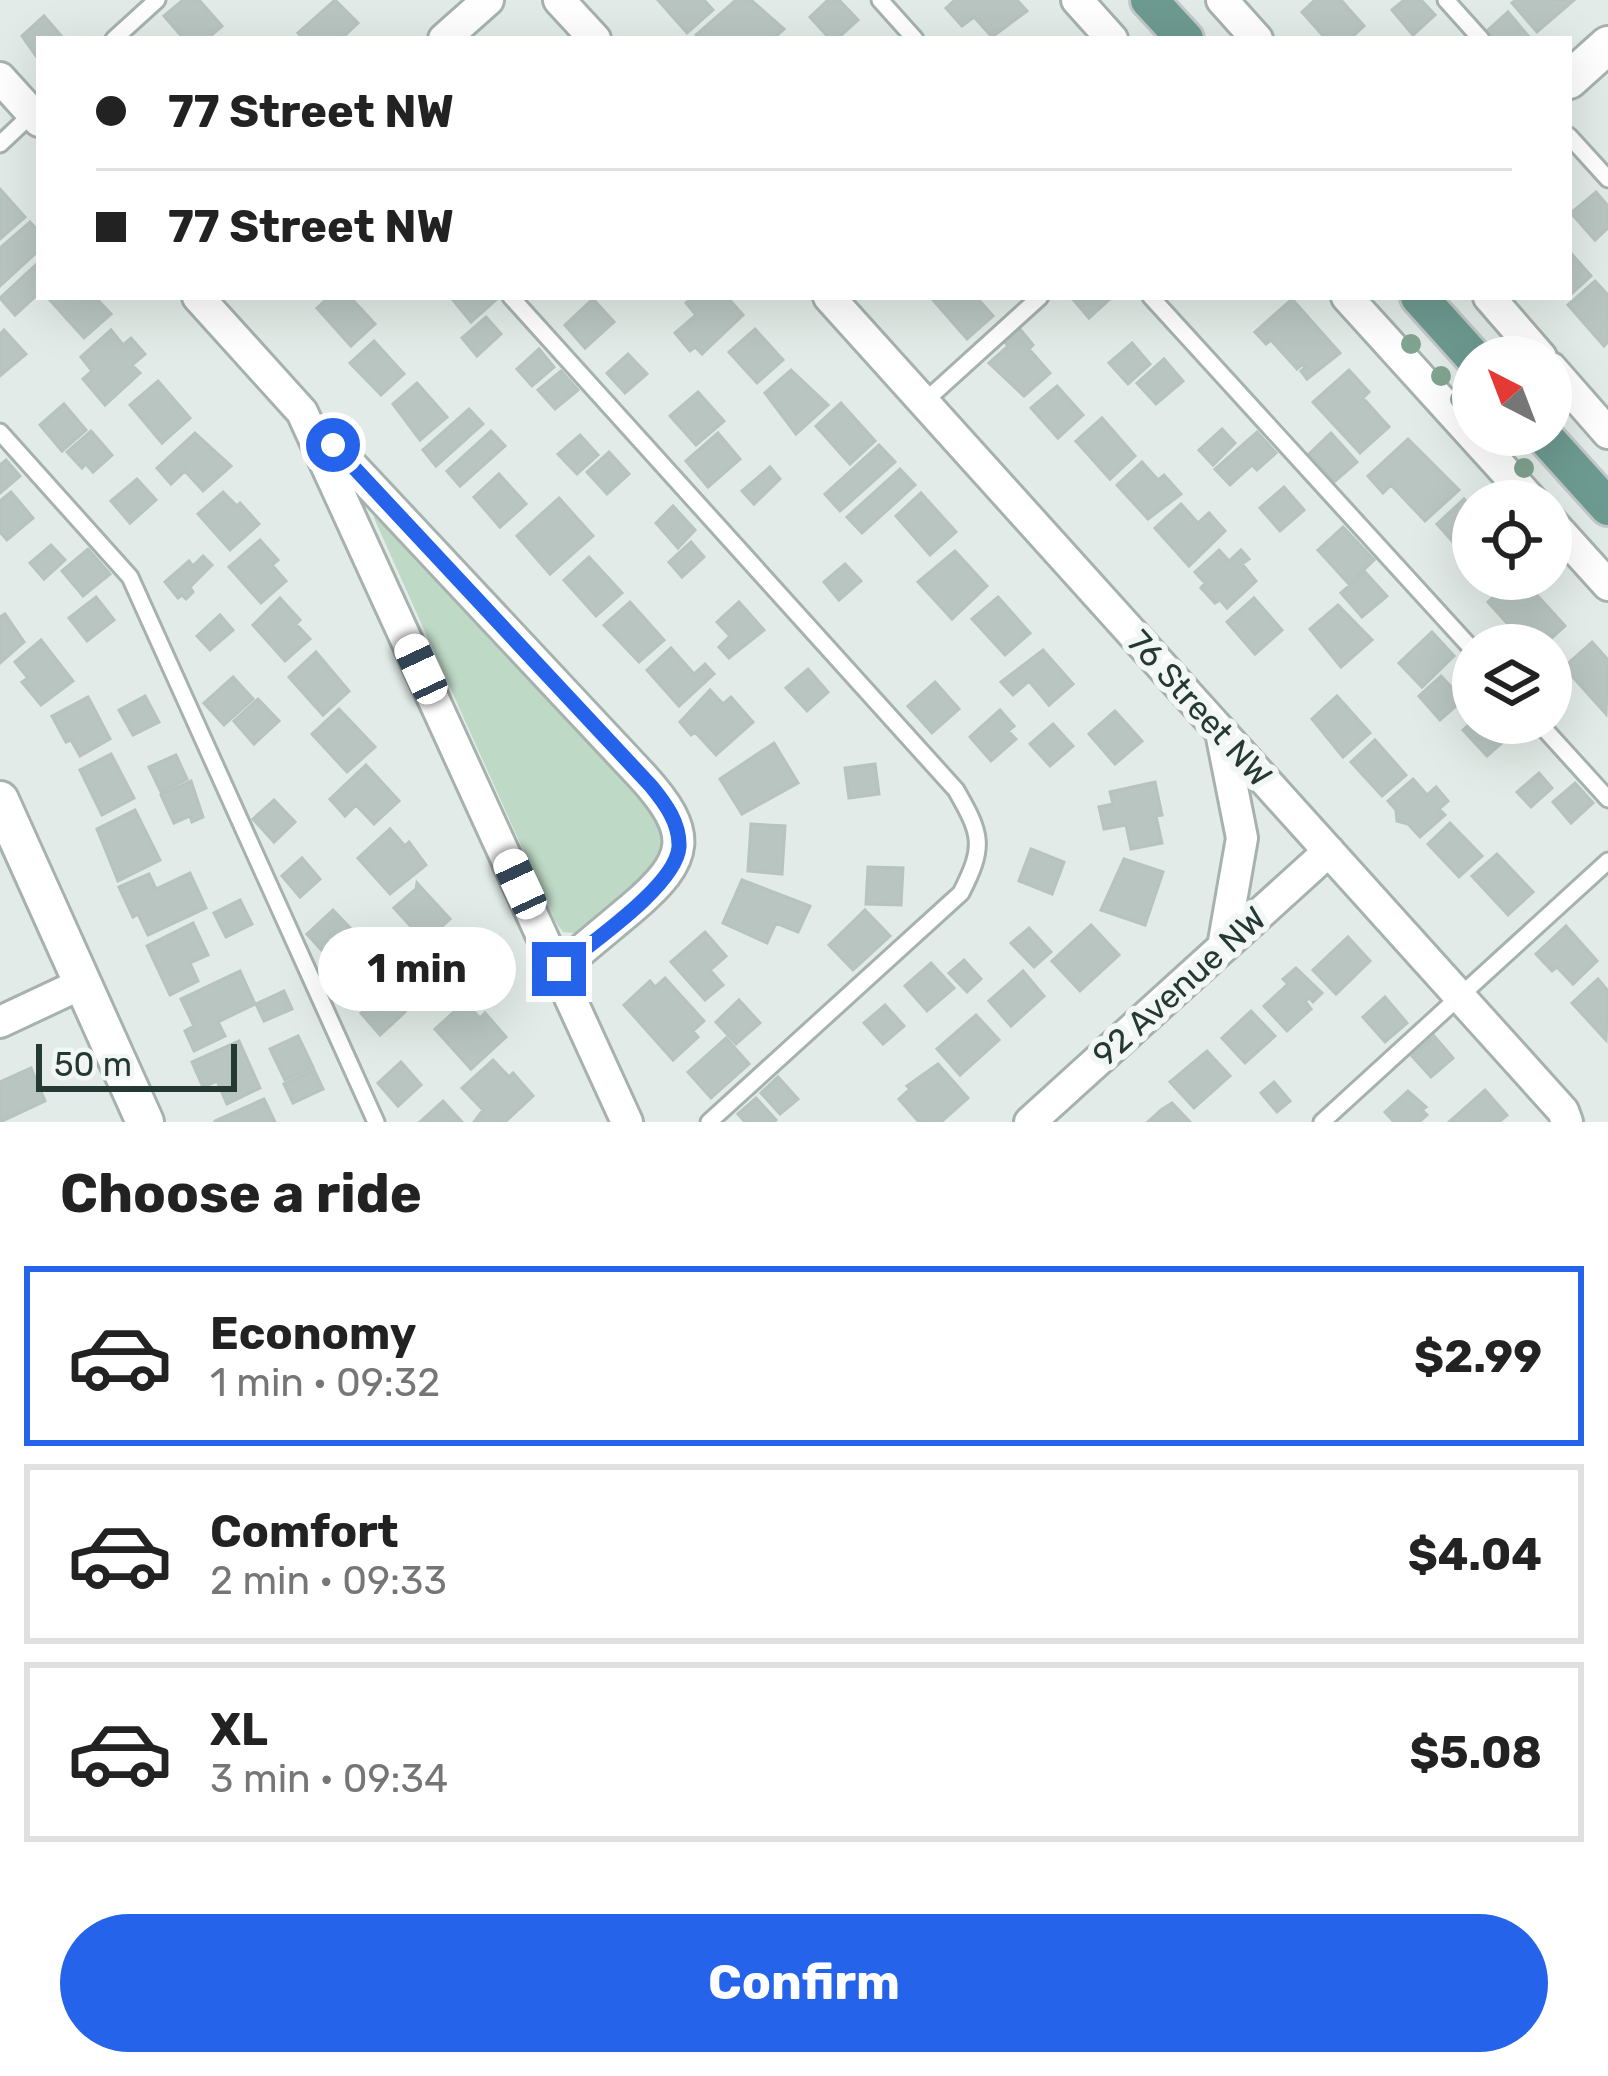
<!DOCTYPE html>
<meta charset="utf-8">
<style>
:root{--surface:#fff;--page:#f6f6f6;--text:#222;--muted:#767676;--line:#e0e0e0;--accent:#2563eb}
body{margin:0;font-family:Rubik,sans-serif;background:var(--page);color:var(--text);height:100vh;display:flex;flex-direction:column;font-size:45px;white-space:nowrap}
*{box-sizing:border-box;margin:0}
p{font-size:39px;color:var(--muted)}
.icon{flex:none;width:66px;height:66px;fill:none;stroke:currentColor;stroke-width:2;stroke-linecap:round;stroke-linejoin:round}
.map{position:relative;height:1122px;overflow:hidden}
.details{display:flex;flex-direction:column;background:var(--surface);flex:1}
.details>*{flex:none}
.banner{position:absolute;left:36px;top:36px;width:1536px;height:264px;border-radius:0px;box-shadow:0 12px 48px #0002;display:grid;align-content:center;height:264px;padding:0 60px;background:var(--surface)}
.needle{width:78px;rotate:318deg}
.tools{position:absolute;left:1452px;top:336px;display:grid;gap:24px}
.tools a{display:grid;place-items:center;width:120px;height:120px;border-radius:50%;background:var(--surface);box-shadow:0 12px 48px #0002;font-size:60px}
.scale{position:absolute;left:36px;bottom:30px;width:201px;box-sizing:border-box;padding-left:12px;border:6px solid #253934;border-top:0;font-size:33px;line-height:42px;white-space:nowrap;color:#253934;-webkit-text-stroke:9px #f2f7f5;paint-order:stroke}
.end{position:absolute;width:54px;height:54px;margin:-27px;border:15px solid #2563eb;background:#fff;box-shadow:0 0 0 6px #fff}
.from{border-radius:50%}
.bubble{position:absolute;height:84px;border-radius:42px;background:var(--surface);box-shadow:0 12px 48px #0002;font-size:39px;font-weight:700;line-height:84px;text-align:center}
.car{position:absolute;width:36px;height:72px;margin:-36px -18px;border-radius:15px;box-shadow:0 0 9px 3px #0007;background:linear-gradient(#fff 24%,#345 0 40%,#fff 0 76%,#345 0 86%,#fff 0)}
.banner b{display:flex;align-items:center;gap:42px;height:114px;font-size:45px}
.banner b+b{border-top:3px solid var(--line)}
.banner i{width:30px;height:30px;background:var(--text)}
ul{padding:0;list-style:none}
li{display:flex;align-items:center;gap:36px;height:180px;margin:0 24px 18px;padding:0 36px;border:6px solid var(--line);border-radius:0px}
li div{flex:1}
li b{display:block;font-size:45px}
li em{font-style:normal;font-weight:700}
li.selected{border-color:var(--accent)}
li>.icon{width:108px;height:108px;stroke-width:1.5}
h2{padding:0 60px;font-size:54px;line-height:144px}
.primary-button{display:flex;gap:24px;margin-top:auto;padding:24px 60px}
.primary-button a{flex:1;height:138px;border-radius:72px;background:var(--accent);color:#fff;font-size:48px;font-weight:700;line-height:138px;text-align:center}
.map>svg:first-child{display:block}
</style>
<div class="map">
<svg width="1608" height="1122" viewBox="0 0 1608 1122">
<rect width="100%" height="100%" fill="#e2ebe7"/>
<path fill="#bed9c6" d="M381 512 661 823 667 851 643 881 583 934 563 932 555 921 374 518Z"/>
<path fill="#b8c5c0" stroke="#b6c3be" stroke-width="3" d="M183 0H199L222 26 207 39H184L164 16Z
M335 0 358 23 341 39H303L298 33Z
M658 0H704L713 10 687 33Z
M736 0H751L784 29 773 39H699L696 35Z
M828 0H839L858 20 837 39H830L810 17Z
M955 0H1017L1027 11 992 37 974 17 962 26 946 8Z
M1315 0H1341L1364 26 1350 39H1326L1302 12Z
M1404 0H1421L1435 15 1413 35 1392 10Z
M1516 0H1574L1537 32 1512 3Z
M1508 12 1529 37 1527 39H1492L1486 32Z
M44 16 64 39H39L36 56 22 36Z
M0 189 25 217 0 239Z
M1596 192 1608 206V228L1595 240 1571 213Z
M30 222 39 232V250L0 286V248Z
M1569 251 1591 276 1569 296Z
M39 262V293L15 315 0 298Z
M1595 281 1608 295V342L1604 346 1568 305Z
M95 297 111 314 84 338 48 298Z
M329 297H350L375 324 351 346 317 308Z
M457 297H495L497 299 471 322 453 300Z
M693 297H727L743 315 702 354 695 347 690 351 675 333 696 315 686 303Z
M937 297H976L993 316 967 339 933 300Z
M1071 297H1112L1089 318Z
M593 299 614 322 585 348 565 325Z
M1292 299 1340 353 1307 379 1301 371 1306 367 1303 364 1297 369 1271 340 1266 344 1255 332Z
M486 317 501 334 477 356 462 338Z
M1019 328 1033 345 1029 349 1050 373 1024 396 989 363 1008 346 1004 341Z
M755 329 783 360 757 383 729 352Z
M4 330 26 354 1 375 0 334Z
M111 330 123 345 131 338 145 354 132 365 140 373 105 405 83 379 92 371 81 357Z
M374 341 404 374 381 395 350 363Z
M1132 343 1150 364 1128 384 1109 363Z
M539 349 554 367 532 386 517 369Z
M628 354 647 374 625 393 607 373Z
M1164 359 1183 381 1156 404 1137 383Z
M791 370 828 405 796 434 765 393Z
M1349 370 1369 392 1363 398 1389 427 1360 453 1313 402Z
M561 371 578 390 555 409 538 390Z
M158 381 190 418 162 443 130 405Z
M417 383 447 417 420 440 393 404Z
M1057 386 1083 415 1058 438 1031 408Z
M698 392 724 421 696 445 670 416Z
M841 403 875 441 850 464 816 426Z
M64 404 86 430 62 451 40 425Z
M469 409 483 424 436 466 423 450Z
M1102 418 1135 456 1110 479 1076 441Z
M1222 429 1235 443 1213 465 1199 450Z
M91 431 112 455 93 472 86 464 82 468 67 452Z
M491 431 505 446 460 486 447 471Z
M1257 432 1276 453 1257 470 1252 465 1230 485 1215 469Z
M195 433 231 466 203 491 185 471 171 484 157 468Z
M718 433 740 459 708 487 686 461Z
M1331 433 1357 462 1334 482 1309 454Z
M580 435 598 455 577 474 558 454Z
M1408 439 1459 490 1425 521 1391 485 1383 493 1368 476Z
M879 445 895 462 840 511 825 494Z
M609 452 629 474 607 494 587 472Z
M6 460 20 476 0 493V465Z
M1142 462 1158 480 1164 475 1181 494 1148 519 1117 485Z
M770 467 780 479 754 504 742 491Z
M900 469 915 485 862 533 847 517Z
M499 474 526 504 500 527 474 497Z
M137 479 156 500 130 523 111 501Z
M1284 487 1304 510 1280 531 1260 508Z
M11 492 33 518 7 540 0 532V501Z
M223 492 237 506 240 503 259 524 230 550 198 514Z
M921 493 956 532 930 555 896 516Z
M559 498 593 536 550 574 517 536Z
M1464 499 1473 509V564L1437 524Z
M1181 504 1198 523 1209 513 1225 531 1189 566 1155 528Z
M673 506 695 530 678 548 656 523Z
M1343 527 1374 560 1349 584 1318 550Z
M260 540 278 560 272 565 286 581 261 603 229 567Z
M691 542 704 557 682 577 669 562Z
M51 545 65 560 44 579 30 563Z
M88 549 110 574 83 596 62 571Z
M1219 550 1229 561 1241 550 1249 559 1242 564 1256 581 1227 608 1220 600 1215 603 1201 588 1205 583 1195 572Z
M955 551 987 586 952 619 918 582Z
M203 556 212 565 190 587 193 592 186 599 182 595 178 598 165 582 189 561 193 566Z
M589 557 622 593 596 616 564 580Z
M845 564 861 581 839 600 824 582Z
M1365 572 1387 596 1362 617 1341 593Z
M1513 579H1535L1542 587 1535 593 1565 626 1544 645H1527L1488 602Z
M96 597 114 620 87 641 69 618Z
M998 597 1030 633 1005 655 972 619Z
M280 598 300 620 296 624 310 639 285 661 253 625Z
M1254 598 1282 630 1255 654 1227 622Z
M630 602 664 640 639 662 604 625Z
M739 602 764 630 729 658 719 647 730 636 717 622Z
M1338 605 1372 640 1341 667 1310 629Z
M5 614 24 642 0 663V617Z
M220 615 233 630 210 650 197 636Z
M1432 632 1454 656 1422 687 1399 663Z
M41 640 73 681 41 705 22 682 28 678 15 662Z
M1592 642 1608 660 1606 714 1564 667Z
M671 648 694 674 705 664 714 674 679 706 647 670Z
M1043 650 1073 684 1049 705 1029 681 1013 695 1001 682Z
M316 652 349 691 323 715 289 677Z
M808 669 828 692 807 711 786 688Z
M1441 676 1463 700 1440 720 1419 696Z
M233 677 253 699 224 725 204 703Z
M935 682 959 709 932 733 908 706Z
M710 690 723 704 731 697 753 722 716 755 695 732 691 735 680 722Z
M145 696 159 722 133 735 119 710Z
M1337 696 1370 733 1343 757 1312 719Z
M88 697 110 739 80 756 71 740 66 742 52 716Z
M258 699 279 721 254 744 234 721Z
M339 709 375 747 347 772 312 734Z
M1000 710 1014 726 1008 731 1016 739 991 761 970 737Z
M1115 711 1142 741 1115 764 1089 734Z
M1473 721 1500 723 1511 735 1487 756 1463 730Z
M1053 724 1073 746 1050 766 1030 744Z
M1375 740 1406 775 1382 796 1351 762Z
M774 743 798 783 742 814 720 779Z
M111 754 134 798 102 815 80 770Z
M176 755 187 779 161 792 149 767Z
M875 764 879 794 849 798 845 768Z
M366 765 399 801 374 824 356 805 345 816 330 799Z
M1539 773 1552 788 1531 807 1517 792Z
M1413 779 1427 795 1436 787 1448 801 1439 809 1445 815 1420 837 1408 824 1397 821 1396 810 1388 801Z
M191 781 203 817 192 822 190 816 174 823 161 795Z
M1155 782 1162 815 1156 816 1162 843 1131 849 1126 825 1104 829 1099 807 1113 804 1110 792Z
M1575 783 1593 803 1571 823 1553 802Z
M274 800 295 822 274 842 253 819Z
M135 810 160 860 118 881 97 829Z
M1450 823 1482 856 1459 877 1428 844Z
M751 824 785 826 782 874 748 871Z
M390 829 405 846 409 842 426 865 390 894 358 858Z
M1031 849 1064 862 1052 894 1019 881Z
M1497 854 1533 892 1508 915 1472 876Z
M302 858 320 879 300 897 282 876Z
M1124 859 1163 872 1145 925 1101 910Z
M868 867 903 868 901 905 866 904Z
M190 873 206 908 148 935 138 914 133 917 119 887 149 874 156 889Z
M742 880 810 906 798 932 776 923 767 943 723 923Z
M417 883 450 919 425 942 394 908 416 889Z
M240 900 252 924 226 937 214 913Z
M333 910 353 931 326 955 307 934Z
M865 910 890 936 853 970 829 945Z
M193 923 208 955 190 963 198 981 170 995 147 946Z
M1091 925 1119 955 1080 991 1052 961Z
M1566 926 1597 961 1573 984 1557 967 1552 971 1536 954Z
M1029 928 1051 952 1034 967 1011 943Z
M705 932 726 956 710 970 723 985 705 1000 671 962Z
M361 934 375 949 354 968 341 953Z
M1348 937 1370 961 1336 994 1313 970Z
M445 941 477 978 452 1001 419 965Z
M964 960 981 979 967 992 949 973Z
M931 963 954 988 927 1011 905 986Z
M1296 968 1322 993 1313 1002 1309 998 1305 1001 1311 1009 1287 1031 1264 1006 1288 984 1283 979Z
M240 971 255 1004 218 1022 225 1036 194 1051 185 1031 194 1026 181 999Z
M1023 971 1044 996 1011 1026 989 1001Z
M665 978 704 1021 693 1031 698 1037 673 1060 624 1005 650 981 655 987Z
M1598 979 1608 991 1606 1040 1572 1003Z
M386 990 405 1012 380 1035 361 1013Z
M284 991 292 1009 264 1021 256 1004Z
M1385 997 1407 1023 1385 1042 1363 1017Z
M739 1000 760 1023 736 1044 716 1022Z
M465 1002 480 1018 485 1013 506 1037 471 1069 435 1029Z
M885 1005 904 1026 883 1044 864 1023Z
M1251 1011 1275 1036 1245 1063 1222 1038Z
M976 1015 999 1040 960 1075 937 1049Z
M298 1036 313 1067 285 1080 270 1049Z
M1434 1036 1453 1058 1431 1077 1412 1056Z
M726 1038 749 1064 711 1098 688 1072Z
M239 1041 260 1088 227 1104 217 1081 203 1087 192 1062Z
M1207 1051 1230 1076 1194 1108 1170 1082Z
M493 1060 509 1077 513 1073 533 1096 505 1122H474L483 1110 462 1088Z
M401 1062 421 1085 398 1106 378 1083Z
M938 1064 968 1098 941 1122H919L899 1099 910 1089 907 1086Z
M31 1068 45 1101 0 1122V1082Z
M314 1070 323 1089 293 1103 284 1084Z
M778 1077 798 1099 780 1114 761 1093Z
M1274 1082 1290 1101 1277 1112 1261 1093Z
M1485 1090 1507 1115 1499 1122H1449Z
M1408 1091 1426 1107 1422 1110 1427 1115 1419 1122H1394L1385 1112Z
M756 1098 776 1120 774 1122H745L738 1114Z
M264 1099 275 1122H215V1121Z
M443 1101 462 1122H420Z
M1172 1103 1190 1122H1148L1161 1110Z"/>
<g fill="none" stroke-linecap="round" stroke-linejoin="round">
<defs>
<path id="service" d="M880 0 915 39
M1446 0 1481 39
M114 39 157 0
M1569 136 1608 179
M0 144 33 113
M511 297 956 790C982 835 985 846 961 893L709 1122
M1151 297 1473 650
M924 402 1040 297
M0 432 130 577 376 1122
M1539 723 1608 799
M1322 1122 1608 861"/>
<path id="minor" d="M559 0 595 39
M1077 0 1112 39
M1222 0 1257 39
M444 39 488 0
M0 78 39 121
M198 297 302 412 627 1122
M829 297 1563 1111 1567 1122
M1347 297 1532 501
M1489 297 1541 357
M1551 368 1608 433
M322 434 642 776C694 833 690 859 632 908 608 928 583 949 559 969
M1551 522 1608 585
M1221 732 1242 838 1223 947
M0 1022 81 984
M1030 1122 1329 851"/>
<path id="tertiary" d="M1569 80 1608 45
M0 800 145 1122"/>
<path id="primary" d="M1149 0 1185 39
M1419 297 1473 357
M1543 435 1608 507"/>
</defs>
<use href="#service" stroke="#a6b2ae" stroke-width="21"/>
<use href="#minor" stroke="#a6b2ae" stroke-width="36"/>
<use href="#tertiary" stroke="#a6b2ae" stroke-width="42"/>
<use href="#primary" stroke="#c2c8c6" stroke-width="42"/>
<use href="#service" stroke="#fff" stroke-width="15"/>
<use href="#minor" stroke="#fff" stroke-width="30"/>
<use href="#tertiary" stroke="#fff" stroke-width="36"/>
<use href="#primary" stroke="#6d9a90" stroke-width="36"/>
</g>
<g fill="#82a591">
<circle cx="1411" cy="344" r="10"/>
<circle cx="1441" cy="376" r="10"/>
<circle cx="1460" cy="399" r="10"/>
<circle cx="1524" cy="468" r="10"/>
</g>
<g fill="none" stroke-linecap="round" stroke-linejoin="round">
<path stroke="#2563eb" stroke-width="15" d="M333 445 651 786C665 803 680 823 679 847 676 886 589 944 559 969"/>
</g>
<g text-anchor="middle" stroke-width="12" stroke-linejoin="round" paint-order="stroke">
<g font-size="33" fill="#253934" stroke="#f2f7f5">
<text transform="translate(1200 708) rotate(48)" y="12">76 Street NW</text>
<text transform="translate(1179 986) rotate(-42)" y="12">92 Avenue NW</text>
</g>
</g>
</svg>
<div class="tools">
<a><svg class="needle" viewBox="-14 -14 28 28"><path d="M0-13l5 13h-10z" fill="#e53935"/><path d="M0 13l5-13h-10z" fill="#767676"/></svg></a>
<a><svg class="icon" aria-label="locate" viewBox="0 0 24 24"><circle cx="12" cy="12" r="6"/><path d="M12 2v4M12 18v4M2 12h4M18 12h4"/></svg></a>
<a><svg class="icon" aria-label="layers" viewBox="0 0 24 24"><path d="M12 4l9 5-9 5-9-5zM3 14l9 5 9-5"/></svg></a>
</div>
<div class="scale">50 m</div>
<i class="end from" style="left:333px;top:445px"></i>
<i class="end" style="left:559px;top:969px"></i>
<div class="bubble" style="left:318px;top:927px;width:198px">1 min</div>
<i class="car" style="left:421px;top:669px;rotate:335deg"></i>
<i class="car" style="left:520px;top:884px;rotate:335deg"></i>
<div class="banner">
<b><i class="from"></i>77 Street NW</b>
<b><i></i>77 Street NW</b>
</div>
</div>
<section class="details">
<h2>Choose a ride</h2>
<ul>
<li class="selected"><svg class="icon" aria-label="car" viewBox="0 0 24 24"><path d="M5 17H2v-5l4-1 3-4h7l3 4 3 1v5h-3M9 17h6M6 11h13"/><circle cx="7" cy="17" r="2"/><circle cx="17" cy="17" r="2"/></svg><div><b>Economy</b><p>1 min · 09:32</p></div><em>$2.99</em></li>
<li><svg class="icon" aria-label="car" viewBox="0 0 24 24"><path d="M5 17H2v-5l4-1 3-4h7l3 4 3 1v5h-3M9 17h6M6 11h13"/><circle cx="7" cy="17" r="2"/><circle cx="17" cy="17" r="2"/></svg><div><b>Comfort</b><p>2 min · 09:33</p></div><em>$4.04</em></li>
<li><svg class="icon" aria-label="car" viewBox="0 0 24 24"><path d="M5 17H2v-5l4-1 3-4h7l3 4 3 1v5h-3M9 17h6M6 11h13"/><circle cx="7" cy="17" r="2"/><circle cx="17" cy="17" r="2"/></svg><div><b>XL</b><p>3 min · 09:34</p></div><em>$5.08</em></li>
</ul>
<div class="primary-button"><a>Confirm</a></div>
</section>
